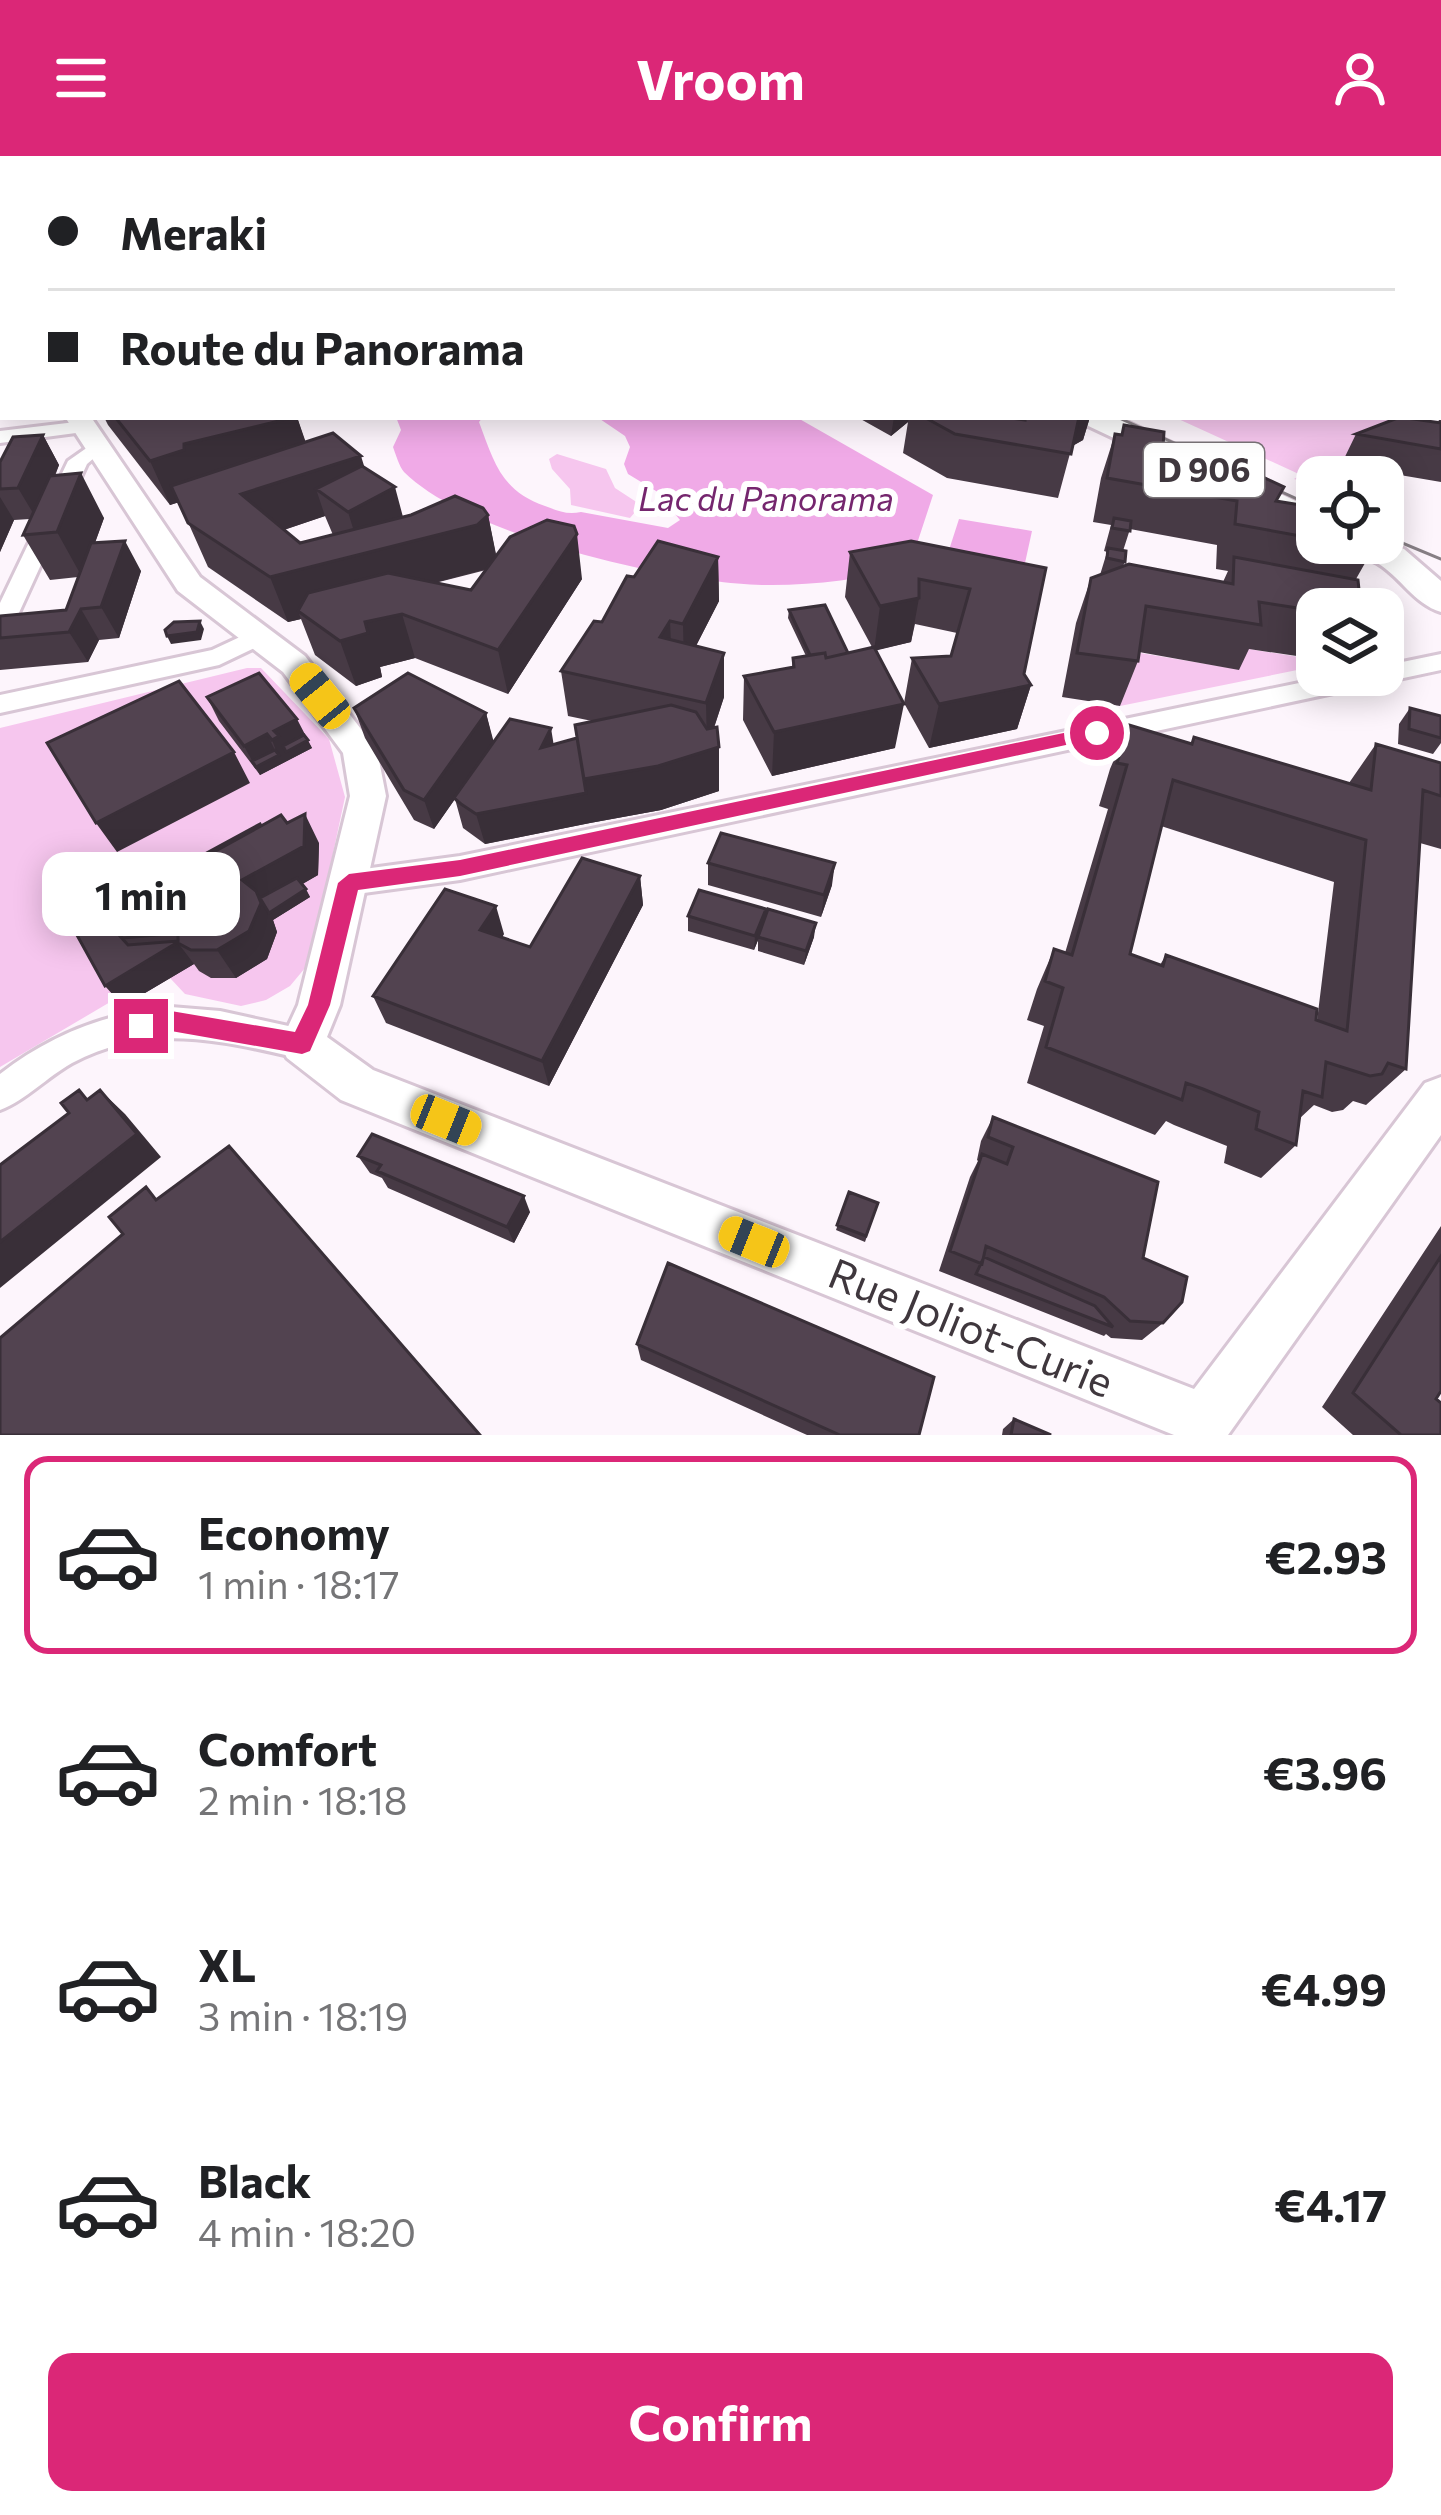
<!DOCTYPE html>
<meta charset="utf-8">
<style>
:root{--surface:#fff;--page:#f2f2f2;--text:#202124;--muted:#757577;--line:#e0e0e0;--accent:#db2777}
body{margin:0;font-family:Commissioner,sans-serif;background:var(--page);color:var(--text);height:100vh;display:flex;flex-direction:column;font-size:45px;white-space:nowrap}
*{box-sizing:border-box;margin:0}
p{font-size:39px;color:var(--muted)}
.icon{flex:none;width:66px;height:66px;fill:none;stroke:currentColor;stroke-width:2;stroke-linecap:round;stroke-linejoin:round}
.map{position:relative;height:1279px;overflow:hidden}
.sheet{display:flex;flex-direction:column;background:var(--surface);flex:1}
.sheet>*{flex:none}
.banner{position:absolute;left:0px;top:0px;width:1443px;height:264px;box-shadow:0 6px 30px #0003;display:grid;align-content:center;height:264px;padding:0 48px;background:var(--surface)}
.tools{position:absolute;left:1296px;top:300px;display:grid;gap:24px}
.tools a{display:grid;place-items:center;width:108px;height:108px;border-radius:24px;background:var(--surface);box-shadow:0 6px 30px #0003;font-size:60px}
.end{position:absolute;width:54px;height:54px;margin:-27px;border:15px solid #db2777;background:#fff;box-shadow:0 0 0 6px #fff}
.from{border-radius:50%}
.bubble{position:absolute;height:84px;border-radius:24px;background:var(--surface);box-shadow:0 6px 30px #0003;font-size:39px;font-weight:700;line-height:84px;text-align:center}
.car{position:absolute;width:36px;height:72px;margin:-36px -18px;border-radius:15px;box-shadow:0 0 9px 3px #0007;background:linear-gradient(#f5c518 24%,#345 0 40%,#f5c518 0 76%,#345 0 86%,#f5c518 0)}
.banner b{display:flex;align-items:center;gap:42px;height:114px;font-size:45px}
.banner b+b{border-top:3px solid var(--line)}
.banner i{width:30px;height:30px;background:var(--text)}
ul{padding:21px 0 0;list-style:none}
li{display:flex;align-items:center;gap:36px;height:198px;margin:0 24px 18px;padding:0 24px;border:6px solid transparent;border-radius:24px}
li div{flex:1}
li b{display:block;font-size:45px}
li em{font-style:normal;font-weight:700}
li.on{border-color:var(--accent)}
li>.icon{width:108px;height:108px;stroke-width:1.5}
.action{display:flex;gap:24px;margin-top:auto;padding:24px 48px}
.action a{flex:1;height:138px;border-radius:24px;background:var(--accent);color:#fff;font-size:48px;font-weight:700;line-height:138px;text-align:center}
header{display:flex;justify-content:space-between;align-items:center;height:156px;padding:0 48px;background:var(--accent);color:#fff;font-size:54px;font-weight:700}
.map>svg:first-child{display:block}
</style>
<header><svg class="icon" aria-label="menu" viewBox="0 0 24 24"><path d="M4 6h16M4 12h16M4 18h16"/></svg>Vroom<svg class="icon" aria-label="person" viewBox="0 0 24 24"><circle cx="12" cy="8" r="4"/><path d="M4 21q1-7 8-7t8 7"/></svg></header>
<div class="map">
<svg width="1441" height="1279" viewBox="0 0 1441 1279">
<rect width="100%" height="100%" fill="#fdf5fc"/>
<path fill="#f6c6ee" d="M1174 261H1437L1335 306 1341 309 1339 321H1317V329L1294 323 1301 319Z
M557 298 606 313 615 332 641 349 630 362 571 349 570 333 552 313 549 303Z
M1237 491 1317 504V510L1120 550 1128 495 1237 513Z
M247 512H261L329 583 345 641 310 806 290 830 266 844 241 850 185 838 170 822 123 850 117 842 0 911V572Z"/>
<path fill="#f0aae7" d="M396 261H483L479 266C494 306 501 335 545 350 558 355 567 359 581 356L668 372 680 364 656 335 628 318 624 308 630 291 625 280 597 261H796L933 339 909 412C860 423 812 430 762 429 672 427 468 380 404 316 399 310 396 299 393 291L401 274Z
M959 363 1032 375 1025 407 949 394Z"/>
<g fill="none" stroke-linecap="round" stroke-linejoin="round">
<defs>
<path id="street" d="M1140 0H1157L1159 3H1143Z
M1333 0H1347L1332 3Z
M3 79V89L0 90V80Z
M0 138H3V148H0Z
M1440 175H1441V185H1440Z
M84 265 91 267V275L0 287V275Z
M98 284 108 290 87 308 12 472 0 480V447L68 305Z
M257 473 269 481 265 487 219 509 0 557V539L212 494Z
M1441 498V514L460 724 349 739 339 735 335 727 339 719 349 715 460 700 1338 519H1383V510Z
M171 851 220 855 302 873 313 878 318 888 313 898 302 903C221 884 149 866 72 907 47 921 26 944 0 954V918C50 879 108 856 171 851Z"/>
<path id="secondary" d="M26 0H44V3H26Z
M65 261H91L200 421 305 500 377 594 386 640 340 849 327 881 373 914 1194 1233 1425 927 1441 921V979L1228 1279H1174L341 944 287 902 280 888 298 849 350 640 343 597 283 516 178 435Z"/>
<path id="primary" d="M1077 261H1116L1317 355V378L1082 267Z
M1383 385 1404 393 1441 425V456C1414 448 1400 420 1377 407 1364 400 1351 399 1342 387Z"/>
</defs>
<use href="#street" stroke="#d8c6d5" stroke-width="6"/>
<use href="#secondary" stroke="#d8c6d5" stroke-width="6"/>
<use href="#primary" stroke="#d8c6d5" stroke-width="6"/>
<use href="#street" fill="#fff" fill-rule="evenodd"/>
<use href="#secondary" fill="#fff" fill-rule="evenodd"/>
<use href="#primary" fill="#fff" fill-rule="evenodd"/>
<path stroke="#877f85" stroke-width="3" d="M1117 261 1317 352
M1383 379 1441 403"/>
</g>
<path fill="#473a45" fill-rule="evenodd" d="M657 0H728V3H659Z
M809 0H838L842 3H813Z
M841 0H878L877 3H845Z
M1195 0H1269L1268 3H1194Z
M1441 260V326L1341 309 1356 278 1438 266Z
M104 261H297L305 286 365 311 403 361 488 359 496 400 582 423 508 538 415 502 380 511 382 521 356 530 315 499 301 463 288 466 208 411 179 346 170 349 108 269ZM325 360 333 379 300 387 284 374ZM486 414 471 434 435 427Z
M857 261H1090L1083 284 1072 290 1058 342 947 322 903 297 908 266 891 280Z
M1124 269 1163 291 1157 309 1278 345 1313 351 1317 348V387H1372L1373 393 1356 423 1317 453V503L1249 493 1239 514 1139 496 1138 505 1120 550 1062 541 1076 467 1091 422 1100 419 1107 396 1104 395 1111 369 1093 366 1101 322 1115 278 1121 279ZM1130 373 1217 389 1216 413 1228 415 1223 426 1123 410 1125 406 1123 395Z
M43 279 59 309 55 320 104 362 95 387 141 415 119 482 99 484 88 506 0 514V460L66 454 78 421 50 424 23 379 30 363 14 364 0 396V306Z
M850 396 1046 412 1024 518 1031 529 1017 573 929 592 904 547 912 502 951 500 957 477 915 468 911 486 876 494 895 592 772 620 743 564 744 520 792 511 793 502 806 500 788 462 789 454 848 497 872 491 845 441Z
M718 401 719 445 696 490 724 497V541L714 572 719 591V635L661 654 590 667 586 640 590 667 485 688 463 672 455 643 434 673 414 664 365 582 354 552 486 557 493 586 554 589 577 582 592 565 568 560 561 515 602 466 634 421Z
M207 541 304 579 312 592 260 619 219 565Z
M1410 552 1441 560V587L1433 598 1398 588 1399 568Z
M1129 569 1191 587 1194 581 1349 627 1376 588 1441 607V693L1420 687 1406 913 1366 949 1353 945 1343 954 1332 956 1314 949 1299 963 1296 989 1261 1022 1224 1007 1227 990 1174 969 1166 965 1155 979 1027 927 1044 870 1027 864 1037 833 1054 793 1065 797 1108 653 1099 650 1110 613ZM1161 670 1334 726 1317 865 1166 799 1160 809 1130 798Z
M262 670 319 687 318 719 302 728 310 741 273 764 277 776 267 803 236 822H211L199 815 194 808 123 850 72 770Z
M708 707 832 729 821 761 708 729Z
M640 720 643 749 549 930 386 867 373 840 504 778 502 781 530 791Z
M766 753 765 762 814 781 804 809 758 795V784L754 794 688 775V760Z
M993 961 1143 1102 1163 1167 1142 1184 1111 1182 1106 1178 1104 1180 939 1115 970 1021 978 1005 977 1004 981 985Z
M358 1000 530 1056 514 1087 388 1032 382 1022 370 1017Z
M849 1036 878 1047 865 1086 836 1074Z
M1441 1070V1235L1436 1243 1441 1279H1353L1322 1251Z
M637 1188 919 1279H807L641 1204Z
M1014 1263 1051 1279H1002L1003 1273Z"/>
<path fill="#392f38" d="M0 0H21V3H3V7H0Z
M537 0H558V3H514Z
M915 0H933V3H915Z
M950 0H973L964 3H949Z
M0 226 3 231V261L0 255Z
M297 261 312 304 170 349 150 305 184 288Z
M894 261H909L908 266 891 280Z
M1078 261H1090L1083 284 1069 292Z
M43 279 59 309 36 362 18 332Z
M361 300 374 342 395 331 407 376 488 359 497 403 486 413 306 461 298 455 301 463 288 466 270 421 361 398 348 356 316 333 325 360 259 382 241 338Z
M81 317 104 362 82 421 57 376Z
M0 341 14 364 0 396Z
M577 378 582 423 508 538 498 494Z
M125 385 141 415 119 482 101 451Z
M718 401 719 445 684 513 683 468Z
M919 442 911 486 874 495 880 450Z
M81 453 99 484 88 506 69 476Z
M402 458 415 502 380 511 382 521 356 530 340 485 365 466Z
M200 465 204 473 201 484 171 488 167 480Z
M670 465 672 510 660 481Z
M724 497V541L707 592 706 547Z
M1031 529 1017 573 929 592 939 548Z
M904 548 895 592 772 620 774 576Z
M486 557 494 587 434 673 424 644Z
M297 563 312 592 260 619 244 590 267 578 278 600 272 584 274 575Z
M551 572 556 603 541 592Z
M719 591V635L661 654 590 667 584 623Z
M234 596 250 627 117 696 96 667Z
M586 637 590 667 485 688 476 658Z
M305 658 319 687 318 719 265 750 306 733 310 741 273 764 277 776 267 803 236 822 217 794 242 724Z
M835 707 832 729 821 761 824 739Z
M640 720 643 749 549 930 542 905Z
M496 750 504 778 489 802 480 774Z
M766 753 765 767 754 794 755 780Z
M816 767 814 781 804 809 806 795Z
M178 787 194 808 123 850 105 830Z
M100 934 125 958 161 1001 0 1132V1086Z
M524 1040 530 1056 514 1087 507 1071Z"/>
<path fill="#524350" stroke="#392f38" stroke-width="3" fill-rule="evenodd" d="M469 0H490L491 3H468Z
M569 0H641L643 1 570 3Z
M1296 0H1315L1314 3H1294Z
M1417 0H1441V5L1440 3Z
M115 261H295L184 288V294L150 305Z
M924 261H1003L1025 264V261H1079L1071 298 955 278Z
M1400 261 1441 267V293L1356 278Z
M1124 269 1164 276 1163 291 1153 290 1151 308 1228 323 1246 313 1284 331 1276 345 1313 351 1317 348V383L1235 368 1237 345 1107 322 1115 278 1122 279Z
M333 277 361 300 241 338 300 387 411 359 455 340 483 352 488 359 477 369 270 421 188 367 171 330Z
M43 279 18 332 0 333V306L13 281Z
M362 310 395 331 348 356 316 333Z
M81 317 57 376 23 379 50 320Z
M1114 362 1131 365 1130 375 1112 372Z
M547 364 574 370 577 378 498 494 402 458 365 466 368 477 340 485 298 455 308 437 388 417 471 434 510 381Z
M125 385 101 451 81 453 69 476 0 482V460L66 454 91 387Z
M658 385 718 401 683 468 670 465 660 481 724 497 706 547 561 515 594 465 602 466 627 420 634 421Z
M911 385 1046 412 1024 518 1031 529 939 548 912 502 951 500 970 433 919 423V442L880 450 850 396Z
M1338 387H1372L1373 393Z
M1108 392 1126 395 1125 406 1107 402Z
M1234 401 1358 424 1361 453H1317V455L1259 446 1261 469 1146 450 1138 505 1077 497 1091 422 1129 408 1233 428Z
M825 449 848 497 826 502 825 497 810 499 789 454Z
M200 465 197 476 167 480 165 474 174 466Z
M874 491 904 548 774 576 744 520 794 511 793 502 825 497 826 502Z
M259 517 297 563 274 575 279 580 272 584 267 578 244 590 207 541Z
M408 517 486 557 424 644 404 634 354 552Z
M179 525 234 596 96 667 47 587Z
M671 549 696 556 707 573 717 571 719 591 658 610 584 623 575 569Z
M1410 552 1441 560V582L1409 573Z
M510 563 551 572 541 592 577 582 586 637 476 658 461 648 454 642Z
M1129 569 1192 588 1194 581 1371 634 1376 588 1441 607V640L1423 634 1406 913 1388 907 1382 918 1370 920 1326 906 1322 941 1303 935 1296 989 1256 973 1259 956 1203 933 1186 927 1182 944 1046 891 1063 832 1045 825 1054 793 1072 799 1127 609 1117 607ZM1173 624 1366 684 1347 875 1316 864 1317 853 1166 799 1163 810 1130 798Z
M304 579 308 584 286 596 283 590Z
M275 594 279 599 256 611 252 605Z
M305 658 304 690 242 724 256 735 261 747 249 775 217 794H191L178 787V777L123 782 110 769 115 766 112 752 281 659 287 667Z
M260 668 261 670 112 752 115 766 110 769 128 789 178 785V786L105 830 72 770Z
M721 677 835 707 824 739 708 707Z
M582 702 640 720 542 905 373 840 445 733 496 750 480 774 530 791Z
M297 722 306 733 269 757 260 742Z
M699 734 766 753 755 780 688 760Z
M768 753 816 767 806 795 758 781Z
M79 934 87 944 100 934 137 978 0 1086V1009L69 957 61 947Z
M993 961 1158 1026 1143 1102 1187 1121 1182 1146 1163 1167 1130 1165 1104 1141 986 1090 982 1108 950 1095 982 998 1007 1008 1013 991 988 981Z
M372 978 524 1040 507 1071 377 1015 381 1009 358 1000Z
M229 990 480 1279H0V1182L123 1078 109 1061 146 1031 156 1044Z
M849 1036 878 1047 866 1080 837 1069Z
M1441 1100V1235L1436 1243 1441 1247V1279H1401L1353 1237Z
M984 1101 1095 1150 1113 1171 976 1118Z
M668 1107 934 1221 919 1279H840L637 1188Z
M1014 1263 1051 1279H1011Z"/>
<path fill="#db2777" d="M1097 570 1106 577 1103 581 460 720 358 734 330 849 310 895 302 898 171 875 141 881 129 870 133 863 171 855 295 876 308 849 338 727 349 718 460 704Z"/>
<g text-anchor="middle" stroke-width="12" stroke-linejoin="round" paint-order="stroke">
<rect fill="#fff" stroke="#797377" stroke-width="3" x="1144" y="287" width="120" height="54" rx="9"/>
<g font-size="33" font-weight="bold" fill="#3f373d">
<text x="1204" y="326">D 906</text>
</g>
<g font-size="33" font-style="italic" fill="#75266e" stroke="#fff">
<text x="766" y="355">Lac du Panorama</text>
</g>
<g font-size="42" fill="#3f373d" stroke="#fff">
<text transform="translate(971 1172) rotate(22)" y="15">Rue Joliot-Curie</text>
</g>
</g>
</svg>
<div class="tools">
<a><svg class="icon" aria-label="locate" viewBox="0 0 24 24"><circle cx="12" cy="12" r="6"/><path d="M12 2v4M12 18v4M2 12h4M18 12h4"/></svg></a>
<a><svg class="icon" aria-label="layers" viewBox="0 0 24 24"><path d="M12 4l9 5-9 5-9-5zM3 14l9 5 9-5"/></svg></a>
</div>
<i class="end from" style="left:1097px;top:577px"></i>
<i class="end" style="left:141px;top:870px"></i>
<div class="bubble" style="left:42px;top:696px;width:198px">1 min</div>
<i class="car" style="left:320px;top:540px;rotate:321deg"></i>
<i class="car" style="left:446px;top:964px;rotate:112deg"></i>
<i class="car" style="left:754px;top:1086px;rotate:292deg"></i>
<div class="banner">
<b><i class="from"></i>Meraki</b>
<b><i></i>Route du Panorama</b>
</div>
</div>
<section class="sheet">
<ul>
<li class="on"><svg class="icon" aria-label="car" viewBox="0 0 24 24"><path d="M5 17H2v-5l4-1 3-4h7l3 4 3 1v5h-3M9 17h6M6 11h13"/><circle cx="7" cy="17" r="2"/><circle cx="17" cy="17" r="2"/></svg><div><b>Economy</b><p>1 min · 18:17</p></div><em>€2.93</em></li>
<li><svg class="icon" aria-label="car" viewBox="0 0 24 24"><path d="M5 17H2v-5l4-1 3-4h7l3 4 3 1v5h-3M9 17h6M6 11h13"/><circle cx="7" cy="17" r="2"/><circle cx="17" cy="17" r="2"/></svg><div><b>Comfort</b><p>2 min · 18:18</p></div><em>€3.96</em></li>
<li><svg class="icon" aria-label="car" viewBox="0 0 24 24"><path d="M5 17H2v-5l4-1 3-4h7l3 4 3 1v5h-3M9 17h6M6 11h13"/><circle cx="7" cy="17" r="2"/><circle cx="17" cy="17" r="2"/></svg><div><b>XL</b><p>3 min · 18:19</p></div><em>€4.99</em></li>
<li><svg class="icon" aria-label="car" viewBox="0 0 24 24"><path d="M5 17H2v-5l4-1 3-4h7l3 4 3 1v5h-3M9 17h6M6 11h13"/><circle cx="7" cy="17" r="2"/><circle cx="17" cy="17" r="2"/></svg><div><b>Black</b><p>4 min · 18:20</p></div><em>€4.17</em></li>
</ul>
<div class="action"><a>Confirm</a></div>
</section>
